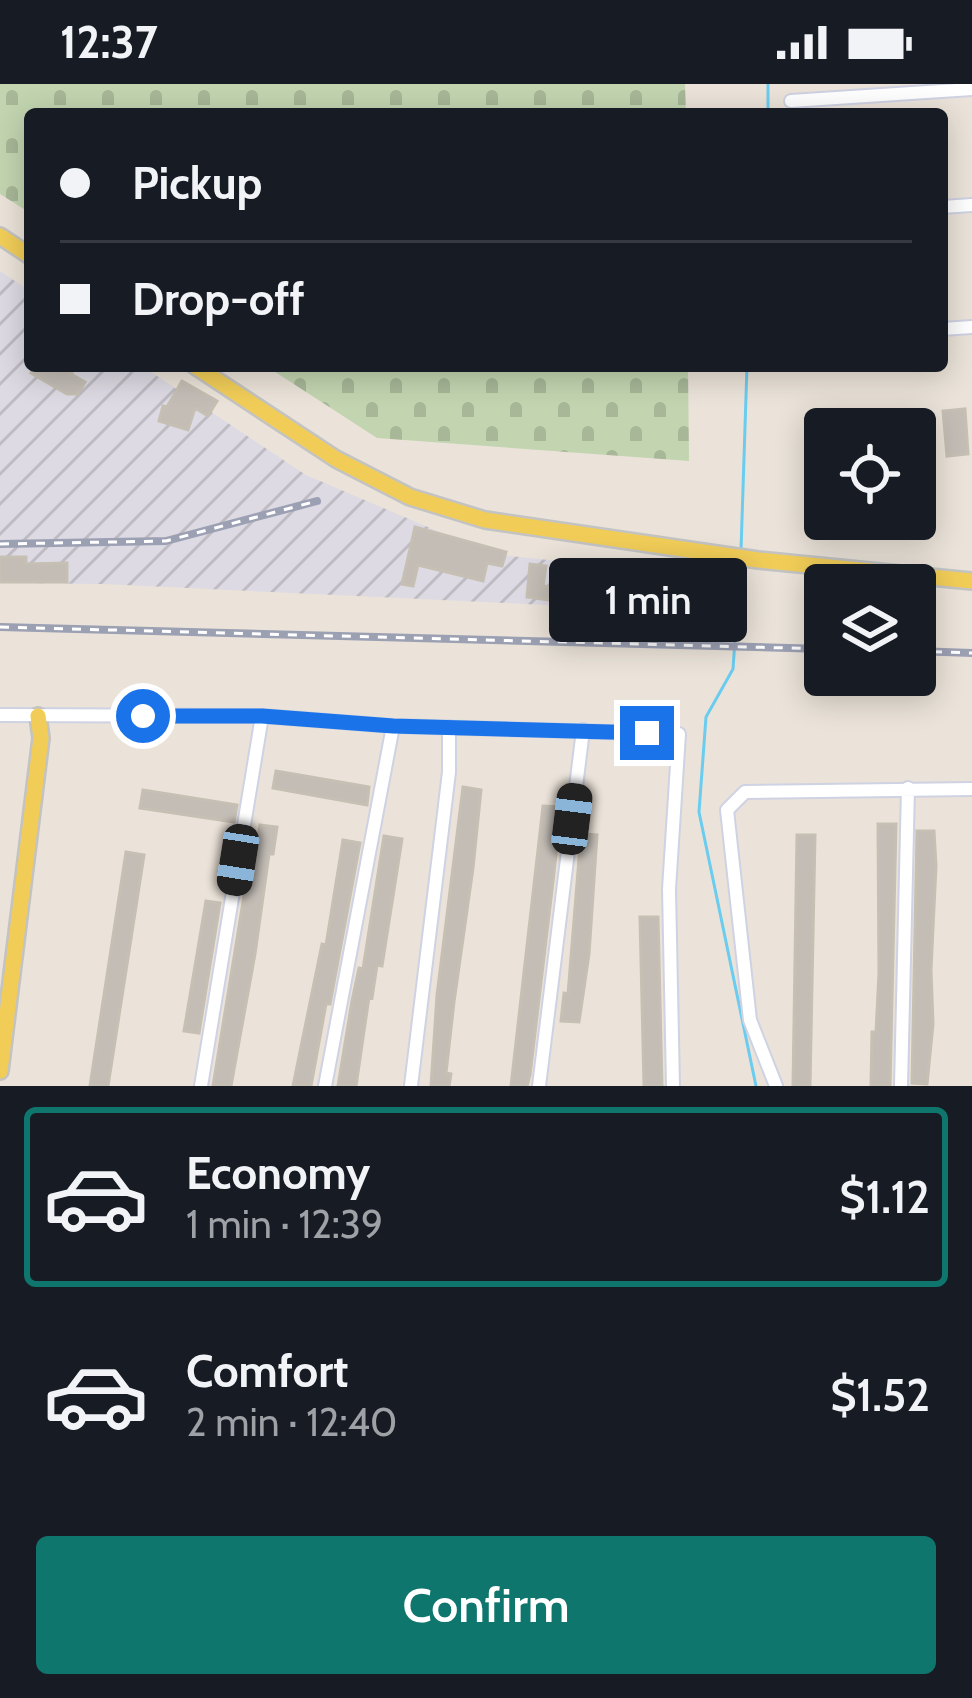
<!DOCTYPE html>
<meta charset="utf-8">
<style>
:root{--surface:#171b24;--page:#242831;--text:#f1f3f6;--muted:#9ea1a6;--line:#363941;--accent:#0f766e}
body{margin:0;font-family:Cabin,sans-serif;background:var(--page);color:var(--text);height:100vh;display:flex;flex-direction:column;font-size:45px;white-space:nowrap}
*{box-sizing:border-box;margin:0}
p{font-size:39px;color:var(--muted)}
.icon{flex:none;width:66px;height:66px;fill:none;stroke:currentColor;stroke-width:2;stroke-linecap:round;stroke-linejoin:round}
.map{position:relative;height:1002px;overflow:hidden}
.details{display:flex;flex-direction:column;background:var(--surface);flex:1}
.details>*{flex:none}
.top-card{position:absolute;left:24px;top:24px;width:924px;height:264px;border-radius:12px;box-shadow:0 6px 30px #0003;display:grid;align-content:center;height:264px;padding:0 36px;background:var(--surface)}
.buttons{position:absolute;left:804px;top:324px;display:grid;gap:24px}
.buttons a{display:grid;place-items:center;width:132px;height:132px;border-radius:12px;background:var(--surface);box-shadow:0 6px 30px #0003;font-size:60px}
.end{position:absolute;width:54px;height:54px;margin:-27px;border:15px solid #1a73e8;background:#fff;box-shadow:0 0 0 6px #fff}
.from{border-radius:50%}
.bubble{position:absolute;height:84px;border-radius:12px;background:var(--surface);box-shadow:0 6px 30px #0003;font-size:39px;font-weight:600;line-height:84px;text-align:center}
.car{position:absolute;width:36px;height:72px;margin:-36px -18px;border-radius:15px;box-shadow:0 0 9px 3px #0007;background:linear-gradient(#222 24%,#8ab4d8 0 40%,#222 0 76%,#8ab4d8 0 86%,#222 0)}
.top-card b{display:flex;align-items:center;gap:42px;height:114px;font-size:45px}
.top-card b+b{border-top:3px solid var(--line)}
.top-card i{width:30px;height:30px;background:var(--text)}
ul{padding:21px 0 0;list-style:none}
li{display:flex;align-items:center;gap:36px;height:180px;margin:0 24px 18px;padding:0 12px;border:6px solid transparent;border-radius:12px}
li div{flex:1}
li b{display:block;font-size:45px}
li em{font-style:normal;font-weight:600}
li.active{border-color:var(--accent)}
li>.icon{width:108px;height:108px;stroke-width:1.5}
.button{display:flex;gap:24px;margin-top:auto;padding:24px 36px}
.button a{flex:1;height:138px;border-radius:12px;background:var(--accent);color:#fff;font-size:48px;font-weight:600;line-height:138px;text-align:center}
.status{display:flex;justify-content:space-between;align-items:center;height:84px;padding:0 60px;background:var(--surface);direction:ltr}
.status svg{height:33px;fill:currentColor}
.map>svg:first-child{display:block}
</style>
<div class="status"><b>12:37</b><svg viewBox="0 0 49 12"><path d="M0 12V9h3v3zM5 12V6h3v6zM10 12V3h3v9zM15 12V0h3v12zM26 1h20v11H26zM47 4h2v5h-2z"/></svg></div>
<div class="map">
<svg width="972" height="1002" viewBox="0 0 972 1002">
<defs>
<pattern id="industrial-furrows" width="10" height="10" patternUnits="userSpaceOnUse" patternTransform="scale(3)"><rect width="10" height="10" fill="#dddae3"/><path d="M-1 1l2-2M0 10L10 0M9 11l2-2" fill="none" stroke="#bebbc3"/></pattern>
<pattern id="cemetery-stones" width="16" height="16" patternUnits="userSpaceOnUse" patternTransform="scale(3)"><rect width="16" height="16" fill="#c2d5b0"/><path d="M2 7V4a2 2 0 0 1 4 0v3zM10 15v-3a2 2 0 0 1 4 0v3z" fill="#a7b797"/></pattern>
</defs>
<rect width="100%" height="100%" fill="#ebe3d9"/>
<path fill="url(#industrial-furrows)" d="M0 187 30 207V282H142L306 391 491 470 680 490 674 527 103 500 0 499Z"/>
<path fill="url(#cemetery-stones)" d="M0 0H685L686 30H30V129L0 110Z
M266 282H688L689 377 377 354Z"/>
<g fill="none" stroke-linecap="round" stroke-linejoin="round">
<path stroke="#6accef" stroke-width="3" d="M768 0V30
M741 466 747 282
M740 482 733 585 706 633 699 728 756 1002"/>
</g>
<path fill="#c3bdb6" stroke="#c6bfb3" stroke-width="3" d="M35 282H57L85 298 78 310H67L31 289Z
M182 297 217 317 208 332 195 324 188 346 159 337 163 322 167 323Z
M965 325 968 370 947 372 943 327Z
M415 443 506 468 502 482 487 479 483 497 418 481 413 502 402 500Z
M0 473H26V480L67 479V498H0Z
M530 480 546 482 543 502 565 505 564 518 527 513Z
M276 687 369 703 367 721 273 704Z
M463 703 481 706 473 784 454 918 446 989 451 990 449 1002H431L437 911Z
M143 706 237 721 234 738 140 724Z
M543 722 561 723 554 789 530 991 527 1002H511Z
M878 740H896L890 1002H871L872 948H876L879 889Z
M260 741 277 743 273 770H269L255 870 231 1002H213L250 775 254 776Z
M917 747H934L936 782 931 886 933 940 927 1000 912 999Z
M581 750 597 751 589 870 579 938 561 937 564 909 568 910Z
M797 751H815L810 1002H793Z
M384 752 402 755 382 882 377 881 372 914 369 913 356 1002H338L352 917 359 884 363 885Z
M343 756 360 759 330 920H326L311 1002H293L322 860 326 861Z
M126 768 144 771 128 874 108 1002H90Z
M206 817 220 819 199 949 184 947Z
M640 833H658L662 1002H644Z"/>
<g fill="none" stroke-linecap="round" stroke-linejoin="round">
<defs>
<path id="minor" d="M791 17 972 5
M942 123 972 121
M942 245 972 243
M0 631 262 632 393 642 679 650 669 805 673 1002
M201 1002 262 632
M325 1002 393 642
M411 1002 449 688V643
M539 1002 583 646
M776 1002 750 936 727 726 745 708 972 705
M901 1002 908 704"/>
<path id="major" d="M0 152 30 172
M195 282 336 375 410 413 485 436 758 476 972 497
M0 987 41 654 38 632"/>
</defs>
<use href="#minor" stroke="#cfd2e2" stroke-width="16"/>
<use href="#major" stroke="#c3c3c3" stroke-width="20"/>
<use href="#minor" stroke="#fff" stroke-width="12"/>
<use href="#major" stroke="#f1cd58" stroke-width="15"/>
<defs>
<path id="rail" d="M0 460 166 457 317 417
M0 543 825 565
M915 567 972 569"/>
</defs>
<use href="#rail" stroke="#9ca0b3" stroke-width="8"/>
<use href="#rail" stroke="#fff" stroke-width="3" stroke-dasharray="9" stroke-linecap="butt"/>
</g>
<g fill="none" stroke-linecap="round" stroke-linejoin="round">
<path stroke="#1a73e8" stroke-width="15" d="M143 632H262L393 642 647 649"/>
</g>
</svg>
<div class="buttons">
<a><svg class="icon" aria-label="locate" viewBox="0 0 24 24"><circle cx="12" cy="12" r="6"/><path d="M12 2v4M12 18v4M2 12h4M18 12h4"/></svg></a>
<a><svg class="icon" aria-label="layers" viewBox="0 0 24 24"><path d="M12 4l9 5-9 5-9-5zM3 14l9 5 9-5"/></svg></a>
</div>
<i class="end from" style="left:143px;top:632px"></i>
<i class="end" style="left:647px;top:649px"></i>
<div class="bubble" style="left:549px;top:474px;width:198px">1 min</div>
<i class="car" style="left:572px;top:735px;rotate:7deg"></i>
<i class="car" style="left:238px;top:776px;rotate:189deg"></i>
<div class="top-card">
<b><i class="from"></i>Pickup</b>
<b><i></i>Drop-off</b>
</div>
</div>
<section class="details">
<ul>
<li class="active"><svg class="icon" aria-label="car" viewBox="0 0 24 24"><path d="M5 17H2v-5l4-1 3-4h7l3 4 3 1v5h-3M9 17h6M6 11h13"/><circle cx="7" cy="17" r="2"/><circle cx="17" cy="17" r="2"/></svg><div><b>Economy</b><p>1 min · 12:39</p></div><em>$1.12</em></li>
<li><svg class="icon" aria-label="car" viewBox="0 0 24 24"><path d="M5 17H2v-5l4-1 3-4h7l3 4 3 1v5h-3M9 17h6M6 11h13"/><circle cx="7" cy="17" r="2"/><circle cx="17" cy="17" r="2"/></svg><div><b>Comfort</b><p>2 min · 12:40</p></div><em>$1.52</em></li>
</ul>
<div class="button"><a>Confirm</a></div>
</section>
